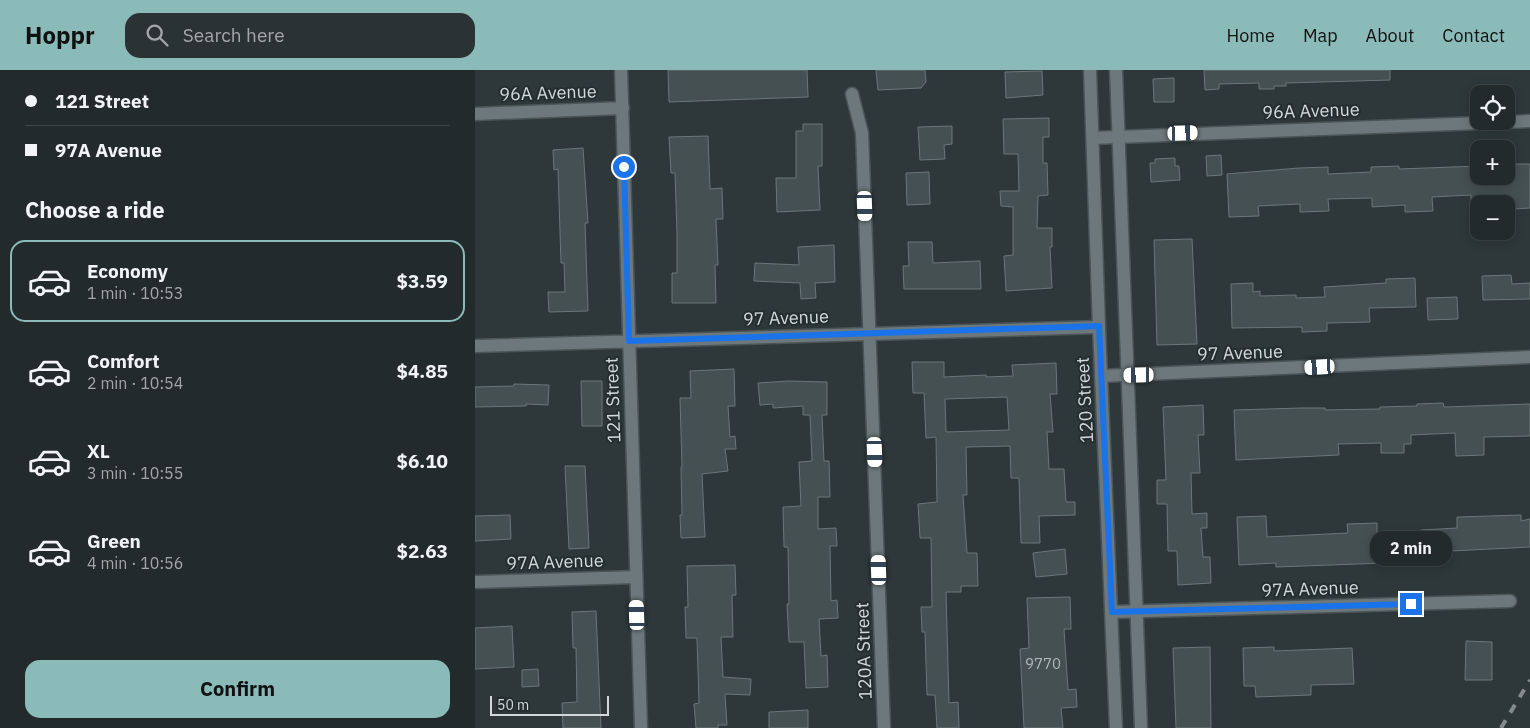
<!DOCTYPE html>
<meta charset="utf-8">
<style>
:root{--surface:#222a2c;--page:#2a3234;--text:#f1f3f6;--muted:#a2a7a9;--line:#3f4648;--accent:#8bbbb9}
body{margin:0;font-family:"IBM Plex Sans",sans-serif;background:var(--page);color:var(--text);height:100vh;display:flex;flex-direction:column;font-size:19px;white-space:nowrap}
*{box-sizing:border-box;margin:0}
p{font-size:16px;color:var(--muted)}
.icon{flex:none;width:28px;height:28px;fill:none;stroke:currentColor;stroke-width:2;stroke-linecap:round;stroke-linejoin:round}
.map{position:relative;flex:1;overflow:hidden}
.details{display:flex;flex-direction:column;background:var(--surface);width:475px}
.details>*{flex:none}
.hud{display:grid;align-content:center;height:110px;padding:0 25px;background:var(--surface)}
.controls{position:absolute;left:995px;top:15px;display:grid;gap:10px}
.controls a{display:grid;place-items:center;width:45px;height:45px;border-radius:10px;background:var(--surface);box-shadow:0 2px 12px #0003,0 0 0 1px var(--line);font-size:25px}
.scale{position:absolute;left:15px;bottom:12px;width:119px;box-sizing:border-box;padding-left:5px;border:2px solid #d3d9db;border-top:0;font-size:14px;line-height:18px;white-space:nowrap;color:#d3d9db;-webkit-text-stroke:4px #242e31;paint-order:stroke}
.end{position:absolute;width:22px;height:22px;margin:-11px;border:6px solid #1a73e8;background:#fff;box-shadow:0 0 0 2px #fff}
.from{border-radius:50%}
.bubble{position:absolute;height:35px;border-radius:15px;background:var(--surface);box-shadow:0 2px 12px #0003,0 0 0 1px var(--line);font-size:16px;font-weight:700;line-height:35px;text-align:center}
.car{position:absolute;width:15px;height:30px;margin:-15px -8px;border-radius:6px;box-shadow:0 0 4px 1px #0007;background:linear-gradient(#fff 24%,#345 0 40%,#fff 0 76%,#345 0 86%,#fff 0)}
.hud b{display:flex;align-items:center;gap:18px;height:48px;font-size:19px}
.hud b+b{border-top:1px solid var(--line)}
.hud i{width:12px;height:12px;background:var(--text)}
ul{padding:0;list-style:none}
li{display:flex;align-items:center;gap:15px;height:82px;margin:0 10px 8px;padding:0 15px;border:2px solid transparent;border-radius:15px}
li div{flex:1}
li b{display:block;font-size:19px}
li em{font-style:normal;font-weight:700}
li.active{border-color:var(--accent)}
li>.icon{width:45px;height:45px;stroke-width:1.5}
h2{padding:0 25px;font-size:22px;line-height:60px}
.cta{display:flex;gap:10px;margin-top:auto;padding:10px 25px}
.cta a{flex:1;height:58px;border-radius:15px;background:var(--accent);color:#111;font-size:20px;font-weight:700;line-height:58px;text-align:center}
header{display:flex;align-items:center;gap:30px;box-sizing:border-box;height:70px;padding:0 25px;background:var(--accent);color:#111}
header strong{font-size:24px}
nav{display:flex;gap:28px;margin-inline-start:auto;font-size:18px}
.search{width:350px;height:45px;background:var(--page);display:flex;align-items:center;gap:12px;box-sizing:border-box;padding:0 18px;border-radius:15px;color:var(--muted);font-size:19px}
main{display:flex;flex:1;min-height:0}
.map>svg:first-child{display:block}
</style>
<header>
<strong>Hoppr</strong>
<div class="search"><svg class="icon" aria-label="search" viewBox="0 0 24 24"><circle cx="10" cy="10" r="6"/><path d="M15 15l6 6"/></svg>Search here</div>
<nav><a>Home</a><a>Map</a><a>About</a><a>Contact</a></nav>
</header>
<main>
<section class="details">
<div class="hud">
<b><i class="from"></i>121 Street</b>
<b><i></i>97A Avenue</b>
</div>
<h2>Choose a ride</h2>
<ul>
<li class="active"><svg class="icon" aria-label="car" viewBox="0 0 24 24"><path d="M5 17H2v-5l4-1 3-4h7l3 4 3 1v5h-3M9 17h6M6 11h13"/><circle cx="7" cy="17" r="2"/><circle cx="17" cy="17" r="2"/></svg><div><b>Economy</b><p>1 min · 10:53</p></div><em>$3.59</em></li>
<li><svg class="icon" aria-label="car" viewBox="0 0 24 24"><path d="M5 17H2v-5l4-1 3-4h7l3 4 3 1v5h-3M9 17h6M6 11h13"/><circle cx="7" cy="17" r="2"/><circle cx="17" cy="17" r="2"/></svg><div><b>Comfort</b><p>2 min · 10:54</p></div><em>$4.85</em></li>
<li><svg class="icon" aria-label="car" viewBox="0 0 24 24"><path d="M5 17H2v-5l4-1 3-4h7l3 4 3 1v5h-3M9 17h6M6 11h13"/><circle cx="7" cy="17" r="2"/><circle cx="17" cy="17" r="2"/></svg><div><b>XL</b><p>3 min · 10:55</p></div><em>$6.10</em></li>
<li><svg class="icon" aria-label="car" viewBox="0 0 24 24"><path d="M5 17H2v-5l4-1 3-4h7l3 4 3 1v5h-3M9 17h6M6 11h13"/><circle cx="7" cy="17" r="2"/><circle cx="17" cy="17" r="2"/></svg><div><b>Green</b><p>4 min · 10:56</p></div><em>$2.63</em></li>
</ul>
<div class="cta"><a>Confirm</a></div>
</section>
<div class="map">
<svg width="1055" height="658" viewBox="0 0 1055 658">
<rect width="100%" height="100%" fill="#2e383b"/>
<path fill="#455053" stroke="#6a7679" fill-rule="evenodd" d="M193 0H332L333 27 194 32Z
M401 0H450L451 12 446 18 403 20Z
M729 0H915V10L811 13V16H799V19H784V13L744 14V19L730 20Z
M567 1 568 25 531 28 530 2Z
M699 8V32H679L678 9Z
M574 48V67H568V93H572L573 125 563 126 562 158H577V177H575L577 218 531 221 529 186 538 185V137L526 136 525 121H544L543 84H529L528 49Z
M328 54H347V96H343L345 140 302 142 301 108H321V61H328Z
M477 56V74L469 75 470 89 445 90 443 57Z
M233 66 235 119 247 118 248 149H241L243 195H240L241 233H197V203H202V163L200 103H196L194 67Z
M108 78 113 153H110L113 241 74 242 73 222H90L89 193H86L83 99 79 100 78 80Z
M746 85 747 105 732 106 731 86Z
M700 88V96H704L705 110 676 112 675 93H680V89Z
M1031 94H1055V138L1039 139V134H996V125L957 127 958 141 930 142V135L897 137V128L853 129 854 141 825 142V134L783 136 784 146 754 147 752 104 824 98 853 97V104L896 102V97L924 96V99L1004 96V106H1031Z
M454 102 455 134 432 135 431 103Z
M717 169 722 274 682 275 679 170Z
M433 172H457L458 193 505 191 506 219H429L428 196H434Z
M359 175 360 212 340 213 341 228 326 229 325 213 279 211 280 193 324 195 323 177Z
M1036 205 1037 214 1055 213V229L1008 230 1007 206Z
M940 208 941 237 894 238 895 252 852 253V261L827 262V257L757 258 756 214 778 213V222L785 221V226L821 225V228L850 227 849 217 911 213V209Z
M982 227 983 249 953 250 952 228Z
M437 292H469V307L511 305V307L538 306 537 295 581 293 582 324H575L578 362H572L574 399H589L591 432H600V445L564 446 565 473H546L544 408H536L535 376 491 377 492 425H488L492 483H502L503 516H486V522H471L474 633 483 632 484 658H462L460 625H452L450 562H447L446 537H457L456 468H445L443 434 462 432 461 367 451 368 449 323H438ZM532 327 534 360 471 362 470 329Z
M259 299 260 336H253L255 367 260 366 261 379H250L253 401 227 404 230 467 206 468 205 445H207L206 397H207L205 328H216L215 301Z
M106 311H127V356H107Z
M313 311 352 312V345H347L349 391H354L355 427H343V459L361 458 362 476H355L356 531 362 530 363 548 344 549 346 586 352 585 353 617 331 618 329 572H314L312 534H314L313 477H309L308 437 326 436 324 392 337 391 335 345H328V336L298 338V334L285 335 283 313Z
M39 314 74 315 73 335 51 334V336L0 337V317L39 316Z
M968 333 969 337 1055 334V366L1009 367V385L981 386 980 363 936 365V374H929V383H906V373L863 374 864 385 761 390 759 340 826 338H850V340L905 339V337L942 336V334Z
M728 335 729 365H723L725 403H716L717 444 732 443V458H726L728 487H735L736 513 703 515 702 481H693L692 434H682V410H691L688 337Z
M90 396H110L114 478 94 479Z
M35 445 36 469 0 471V446Z
M1046 445V451L1055 449V477L937 483V492L801 497V493L764 495 762 447 791 446 792 467 873 463 872 454 902 453V472L946 470V460L982 458V447Z
M590 479 592 504 561 507 558 483Z
M260 495 261 525H257L258 567H246L248 607 276 609 275 625 250 624 252 655H243V658H221L219 634 224 633 222 568H211L210 537H213L212 496Z
M595 527 596 559H589L593 620 601 619 602 637 586 638 588 658H549L545 579 554 578 552 528Z
M121 541 126 658H88L87 633 102 632 101 578H98L97 542Z
M37 556 39 597 0 599V558Z
M991 571 1017 572V610H990Z
M735 577 736 658H701L698 578Z
M799 577V581L877 578 879 614 836 615V625L781 627 780 616H769L768 578Z
M63 599 64 616 47 617V600Z
M333 640V658H294V642Z"/>
<g fill="none" stroke-linecap="round" stroke-linejoin="round">
<defs>
<path id="minor" d="M146 0 166 658
M377 24 387 63 409 658
M0 44 148 38
M618 68 1055 51
M0 276 624 257
M626 306 1055 287
M0 512 161 507
M637 542 1035 531"/>
<path id="secondary" d="M615 0 624 257 641 658
M641 0 666 658"/>
</defs>
<use href="#minor" stroke="#4b5456" stroke-width="15"/>
<use href="#secondary" stroke="#4b5456" stroke-width="15"/>
<use href="#minor" stroke="#6c787b" stroke-width="12"/>
<use href="#secondary" stroke="#6c787b" stroke-width="12"/>
<path stroke="#838b8e" stroke-width="4" stroke-dasharray="9 9" stroke-linecap="butt" d="M1026 658 1055 610"/>
</g>
<g fill="none" stroke-linecap="round" stroke-linejoin="round">
<path stroke="#1a73e8" stroke-width="6" d="M149 97 154 271 624 256 637 542 936 534"/>
</g>
<g text-anchor="middle" stroke-width="4" stroke-linejoin="round" paint-order="stroke">
<g font-size="15" fill="#b0b7b9">
<text x="568" y="599">9770</text>
</g>
<g font-size="18" fill="#d3d9db" stroke="#242e31">
<text transform="translate(73 23) rotate(-2)" y="6">96A Avenue</text>
<text transform="translate(836 41) rotate(-2)" y="6">96A Avenue</text>
<text transform="translate(311 248) rotate(-2)" y="6">97 Avenue</text>
<text transform="translate(765 283) rotate(-2)" y="6">97 Avenue</text>
<text transform="translate(138 330) rotate(-92)" y="6">121 Street</text>
<text transform="translate(610 330) rotate(-93)" y="6">120 Street</text>
<text transform="translate(80 492) rotate(-2)" y="6">97A Avenue</text>
<text transform="translate(835 519) rotate(-2)" y="6">97A Avenue</text>
<text transform="translate(389 581) rotate(-92)" y="6">120A Street</text>
</g>
</g>
</svg>
<div class="controls">
<a><svg class="icon" aria-label="locate" viewBox="0 0 24 24"><circle cx="12" cy="12" r="6"/><path d="M12 2v4M12 18v4M2 12h4M18 12h4"/></svg></a>
<a>+</a>
<a>−</a>
</div>
<div class="scale">50 m</div>
<i class="end from" style="left:149px;top:97px"></i>
<i class="end" style="left:936px;top:534px"></i>
<div class="bubble" style="left:895px;top:461px;width:82px">2 min</div>
<i class="car" style="left:708px;top:63px;rotate:88deg"></i>
<i class="car" style="left:390px;top:136px;rotate:178deg"></i>
<i class="car" style="left:845px;top:297px;rotate:267deg"></i>
<i class="car" style="left:664px;top:305px;rotate:269deg"></i>
<i class="car" style="left:400px;top:382px;rotate:178deg"></i>
<i class="car" style="left:404px;top:500px;rotate:358deg"></i>
<i class="car" style="left:162px;top:545px;rotate:358deg"></i>
</div>
</main>
